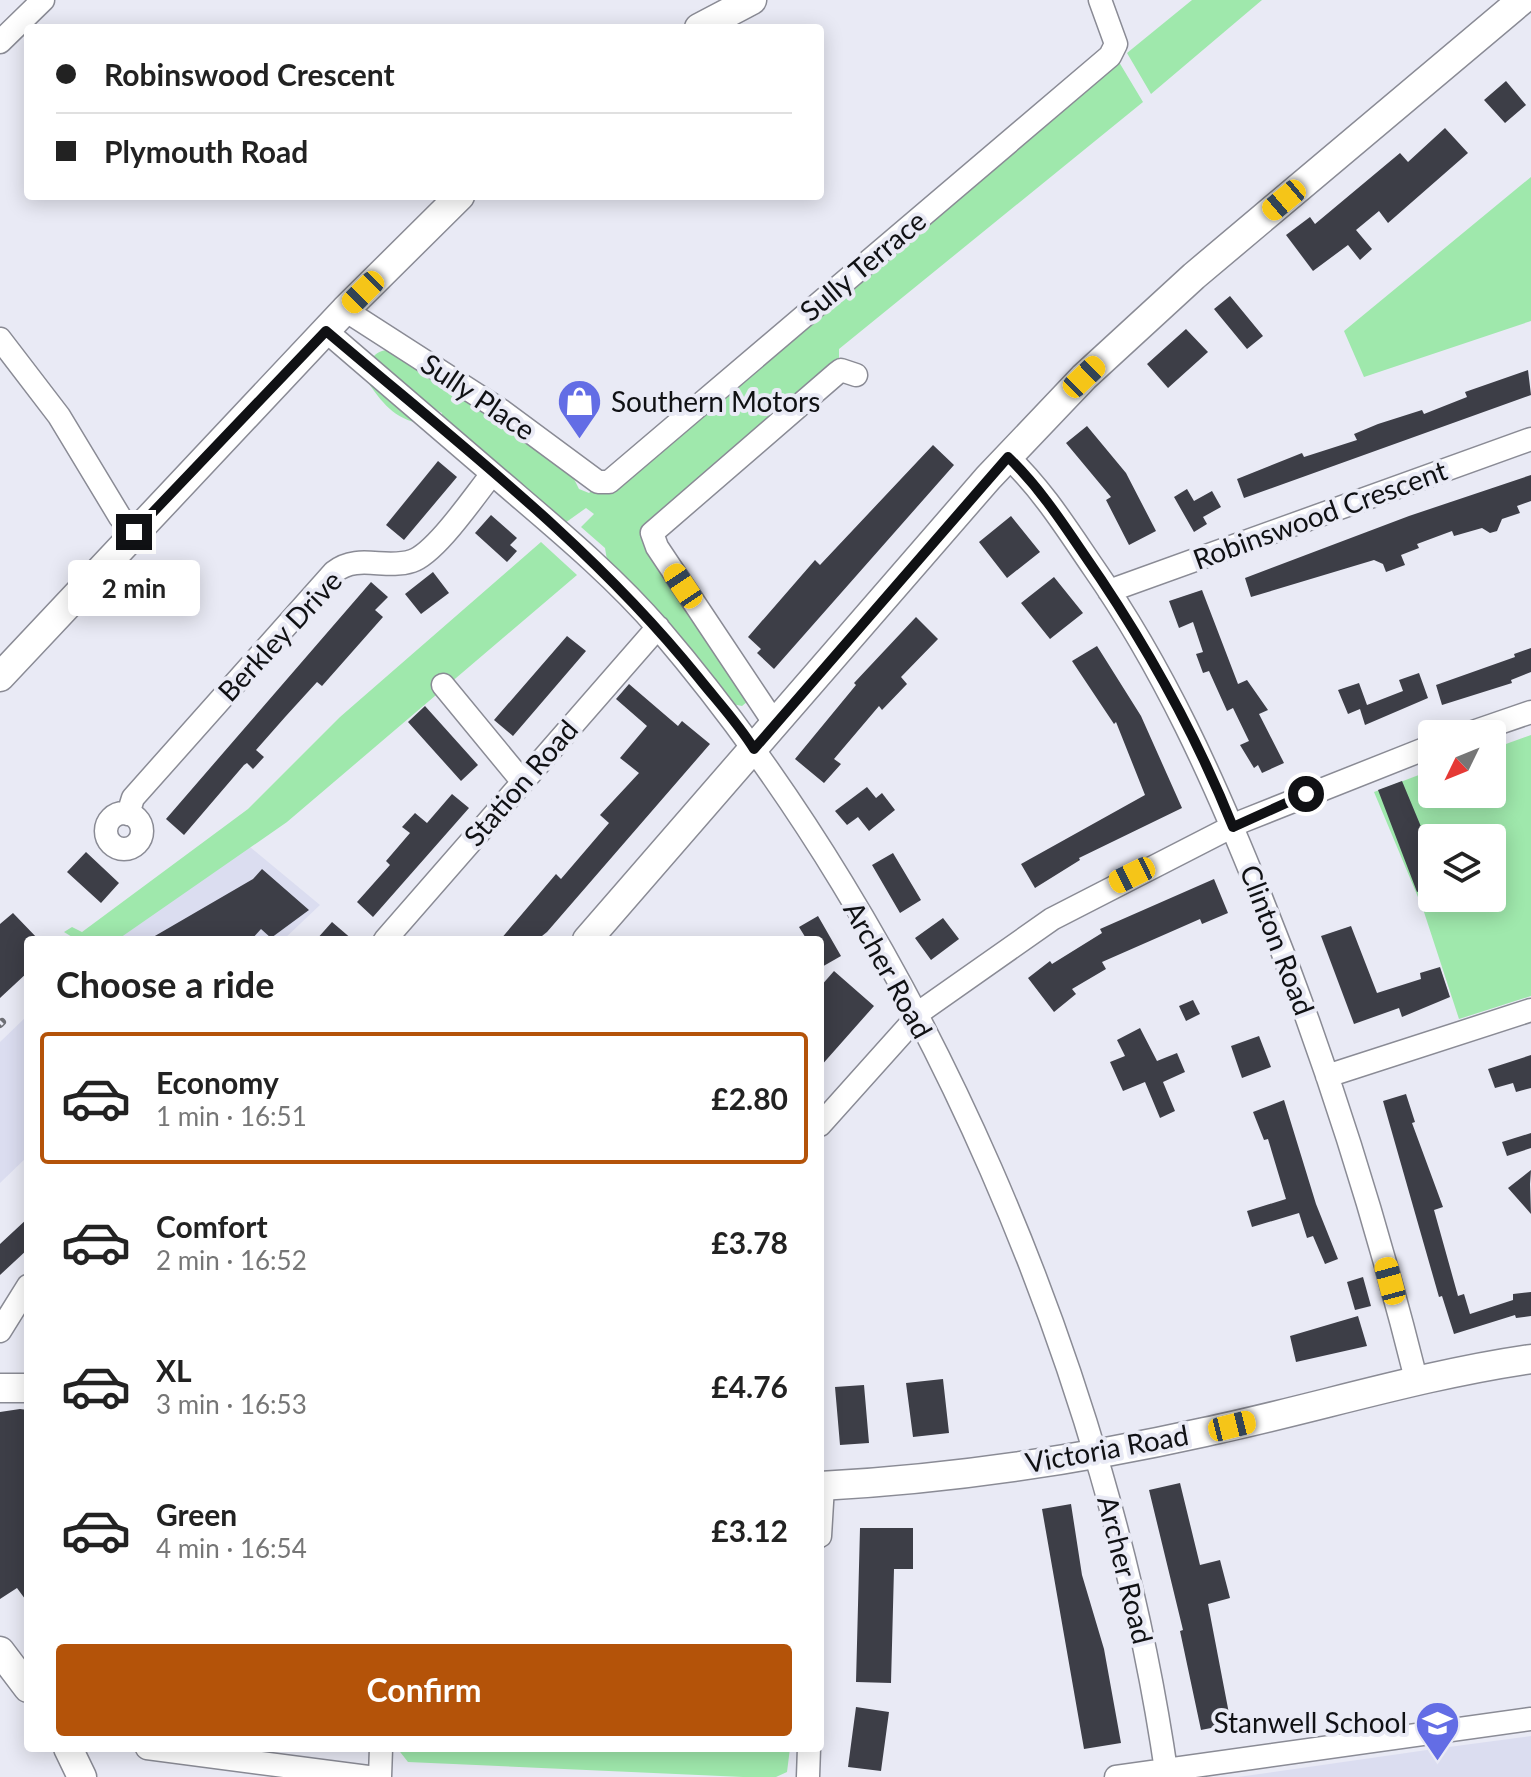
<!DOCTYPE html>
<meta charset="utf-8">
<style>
:root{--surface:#fff;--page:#f2f2f2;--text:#222;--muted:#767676;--line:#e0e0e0;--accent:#b45309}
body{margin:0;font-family:Lato,sans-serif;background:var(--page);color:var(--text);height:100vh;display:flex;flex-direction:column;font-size:30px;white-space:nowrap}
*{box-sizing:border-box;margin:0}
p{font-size:26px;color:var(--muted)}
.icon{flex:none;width:44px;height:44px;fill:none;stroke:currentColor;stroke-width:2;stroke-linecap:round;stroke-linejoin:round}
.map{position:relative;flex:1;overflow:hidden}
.panel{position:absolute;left:24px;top:936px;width:800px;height:816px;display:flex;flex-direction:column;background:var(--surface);border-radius:8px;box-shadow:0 4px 20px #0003}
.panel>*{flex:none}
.guide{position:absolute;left:24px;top:24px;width:800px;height:176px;border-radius:8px;box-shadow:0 4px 20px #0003;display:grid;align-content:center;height:176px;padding:0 32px;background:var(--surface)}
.needle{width:52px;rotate:227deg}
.buttons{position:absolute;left:1418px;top:720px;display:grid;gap:16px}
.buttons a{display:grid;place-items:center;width:88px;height:88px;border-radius:8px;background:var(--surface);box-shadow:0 4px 20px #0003;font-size:40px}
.end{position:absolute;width:36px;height:36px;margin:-18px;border:10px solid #101114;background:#fff;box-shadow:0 0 0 4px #fff}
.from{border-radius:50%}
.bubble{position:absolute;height:56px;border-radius:8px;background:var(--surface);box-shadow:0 4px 20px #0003;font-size:26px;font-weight:700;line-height:56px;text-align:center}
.car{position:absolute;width:24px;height:48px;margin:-24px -12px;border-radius:10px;box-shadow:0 0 6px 2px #0007;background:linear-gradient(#f5c518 24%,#345 0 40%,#f5c518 0 76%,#345 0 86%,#f5c518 0)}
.guide b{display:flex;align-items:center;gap:28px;height:76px;font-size:30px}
.guide b+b{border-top:2px solid var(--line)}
.guide i{width:20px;height:20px;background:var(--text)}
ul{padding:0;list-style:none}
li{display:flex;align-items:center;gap:24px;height:132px;margin:0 16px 12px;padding:0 16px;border:4px solid transparent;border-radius:8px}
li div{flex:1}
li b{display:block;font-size:30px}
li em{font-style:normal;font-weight:700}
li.current{border-color:var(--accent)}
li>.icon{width:72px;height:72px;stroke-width:1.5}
h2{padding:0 32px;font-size:36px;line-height:96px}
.action{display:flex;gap:16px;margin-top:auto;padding:16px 32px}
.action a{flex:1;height:92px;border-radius:8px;background:var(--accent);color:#fff;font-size:32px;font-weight:700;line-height:92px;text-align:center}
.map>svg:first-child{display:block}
</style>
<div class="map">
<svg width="1531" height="1777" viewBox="0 0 1531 1777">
<rect width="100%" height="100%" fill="#e9eaf5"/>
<path fill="#dbddf0" d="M250 847 320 905 283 940H116L190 884Z
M28 1015V1156L0 1183V1042Z
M1531 1736V1777H1238L1441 1748Z"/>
<path fill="#9fe8ac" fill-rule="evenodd" d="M1192 0H1262L1151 94 1127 53Z
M1119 62 1143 102 839 349V359L690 485V503L665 535 680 571 754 696 742 706 732 704 608 566 605 548 581 527 594 514 586 508 565 523 443 425 442 413 424 402 417 423C390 416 380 399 364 377 370 359 373 350 394 349L484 406 488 418 509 433 522 432 570 471 579 489 589 493Z
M1531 177V321L1364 377 1344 331Z
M541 542 577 575 287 822 117 940H77L64 932 72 927 82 932 248 809 340 717Z
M1531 735V996L1459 1019 1423 909 1374 792 1432 770V794H1492V749ZM1432 838H1492V898H1432Z
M397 1748H790L787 1772 776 1777H743L408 1762Z"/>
<path fill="#3d3e47" d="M1506 81 1526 105 1505 123 1484 100Z
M1445 128 1468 153 1388 223 1379 211 1356 230 1372 249 1360 260 1348 245 1313 271 1286 235 1310 217 1315 224 1400 153 1408 162Z
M1230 296 1263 336 1247 349 1214 309Z
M1186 329 1208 352 1168 388 1147 364Z
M1528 370 1531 395 1244 498 1237 479 1302 453 1304 457 1357 440 1354 434 1378 424 1422 410 1424 414 1467 397 1465 392Z
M1087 426 1126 473 1156 531 1129 545 1106 500 1111 497 1066 443Z
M933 445 954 465 774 669 757 653 761 649 748 637 815 560 820 565Z
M438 461 457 477 404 540 386 525Z
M1531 475V501L1517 506 1520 513 1502 519 1497 531 1490 533 1482 528 1454 536 1452 531 1417 544 1419 548 1401 555 1405 565 1386 572 1383 564 1374 560 1251 597 1245 578 1409 516Z
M1187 489 1194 501 1212 491 1221 507 1203 517 1207 524 1194 532 1174 497Z
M491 515 517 538 510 545 517 551 507 562 475 533Z
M1011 516 1040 552 1007 578 979 542Z
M433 572 449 593 421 614 405 594Z
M1054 577 1083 613 1050 639 1021 603Z
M371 582 388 597 375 610 383 617 322 686 317 682 286 716 256 750 264 757 253 769 247 763 244 765 184 835 166 819Z
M1202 590 1238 684 1247 680 1268 710 1259 714 1284 763 1262 773 1258 765 1254 768 1240 745 1249 741 1233 708 1227 711 1209 671 1203 673 1196 654 1203 652 1193 622 1179 628 1169 601Z
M916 617 938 639 901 677 907 684 882 710 879 706 834 759 841 764 824 783 795 759 856 685 854 683Z
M567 636 586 651 513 736 494 720Z
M1097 646 1141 716 1182 808 1079 858 1080 860 1035 888 1021 864 1145 795 1116 722 1114 724 1072 661Z
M1531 648V672L1511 680 1512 683 1442 705 1436 685 1515 657 1514 654Z
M1419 673 1428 698 1365 725 1360 709 1348 714 1338 690 1359 683 1367 705 1403 691 1399 680Z
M629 684 678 726 682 721 710 744 547 932 537 940H500L556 874 561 879 609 823 600 815 639 773 620 758 647 726 616 699Z
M425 706 478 765 461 781 408 722Z
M1402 781 1432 853V886L1417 892 1378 790Z
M867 787 876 798 882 793 895 810 869 831 858 817 847 825 835 811Z
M452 794 469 808 373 917 357 902 390 865 386 861 410 833 402 827 415 813 427 823Z
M86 852 119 883 101 903 67 872Z
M893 853 921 900 900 913 872 865Z
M262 869 309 910 271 938 261 929 251 940H148L253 879Z
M1214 879 1228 913 1202 924 1200 919 1102 962 1106 969 1072 989 1076 994 1054 1012 1028 978 1050 961 1052 964 1102 933 1100 929Z
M13 913 39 940H28V972L0 998V924Z
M818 916 841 956 820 968V940H807L799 927Z
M943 918 959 939 931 960 915 938Z
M332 922 353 940H316Z
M1351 926 1377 993 1421 979 1420 973 1440 967 1450 997 1402 1017 1399 1008 1354 1024 1321 936Z
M834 971 874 1006 820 1067V987Z
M1193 1000 1200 1014 1186 1021 1179 1006Z
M1140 1028 1157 1061 1177 1053 1185 1072 1163 1082 1175 1111 1160 1118 1145 1082 1123 1091 1110 1062 1125 1056 1117 1040Z
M1259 1036 1271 1067 1242 1078 1231 1046Z
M1531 1055V1088L1516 1092 1513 1083 1495 1088 1488 1069Z
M1406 1094 1415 1122 1412 1123 1443 1207 1434 1210 1458 1296 1464 1294 1470 1314 1513 1300V1294L1531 1292V1316L1516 1318 1515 1315 1454 1334 1442 1296 1439 1297 1383 1101Z
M1284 1100 1316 1204 1338 1259 1325 1264 1313 1236 1307 1238 1299 1213 1252 1227 1247 1211 1286 1199 1268 1139 1264 1140 1253 1112Z
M1531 1133V1148L1507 1156 1502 1142Z
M1531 1170 1530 1184 1531 1214 1508 1188Z
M28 1218V1249L0 1275V1244Z
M1363 1277 1371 1306 1355 1310 1347 1282Z
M1358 1316 1367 1346 1296 1362 1290 1336Z
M943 1379 949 1433 913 1437 906 1383Z
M864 1385 869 1443 840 1445 835 1387Z
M20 1409 28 1410V1603L17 1588 0 1599V1412Z
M1180 1483 1200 1565 1220 1560 1230 1598 1208 1604 1231 1724 1201 1730 1180 1631 1183 1630 1149 1490Z
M1071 1504 1082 1575 1104 1649 1121 1743 1084 1749 1042 1509Z
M860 1528H913V1569H894L891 1683 856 1682Z
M856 1707 889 1712 881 1771 848 1767Z"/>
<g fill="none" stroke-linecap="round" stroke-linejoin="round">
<defs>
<path id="minor" d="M0 42 43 0
M345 310 502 411 598 482H609L1110 56 1116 44 1100 0
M326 331C380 377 435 425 489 471 548 522 609 571 660 630 923 938 1110 1377 1167 1777
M0 339 59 416 120 517 134 532
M1008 457C1042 489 1067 529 1093 567 1164 669 1214 780 1260 895 1324 1053 1375 1215 1416 1379
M1109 591 1531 439
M443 685 522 781
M775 724 657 547 652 533 837 373 841 370 856 375
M1467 734 1531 712
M106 831a18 18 0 1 1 36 0a18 18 0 1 1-36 0Z
M128 814 133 798 334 572C358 553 385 570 412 561 436 553 475 495 492 474
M385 940 658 627
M1327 1076 1531 1010
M820 1125 924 1009 1052 919 1243 821 1432 746
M0 1331 28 1286
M820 1536 823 1486
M147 1748 368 1777
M380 1777 381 1748
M808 1777 809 1748
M1116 1777 1531 1719"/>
<path id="tertiary" d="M699 28 752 0
M0 677 345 310 460 196
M587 940 988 478 1084 377 1194 276 1522 0
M0 1388H28
M820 1486C949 1479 1079 1460 1205 1432 1314 1409 1420 1375 1531 1359
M0 1651 28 1688
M68 1748 82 1777"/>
</defs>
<use href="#minor" stroke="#8a8b95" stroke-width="25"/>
<use href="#tertiary" stroke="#8a8b95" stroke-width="31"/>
<use href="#minor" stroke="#fff" stroke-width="22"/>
<use href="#tertiary" stroke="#fff" stroke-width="28"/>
<defs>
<path id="rail" d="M0 1024 2 1022"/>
</defs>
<use href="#rail" stroke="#6e6f75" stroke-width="8"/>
<use href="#rail" stroke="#e9eaf5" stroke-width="5" stroke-dasharray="15" stroke-linecap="butt"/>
</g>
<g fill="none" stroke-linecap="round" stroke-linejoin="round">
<path stroke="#101114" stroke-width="10" d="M134 532 326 331C454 440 592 545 698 677 717 701 738 723 754 749L1008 457C1038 486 1060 519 1083 553 1143 639 1194 730 1233 827L1306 794"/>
</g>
<defs>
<symbol id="shop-pin" viewBox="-11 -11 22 30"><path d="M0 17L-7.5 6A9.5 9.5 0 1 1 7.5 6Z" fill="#636de5" stroke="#e9eaf5"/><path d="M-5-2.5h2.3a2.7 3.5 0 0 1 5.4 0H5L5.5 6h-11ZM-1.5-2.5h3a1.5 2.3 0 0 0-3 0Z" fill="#fff"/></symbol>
<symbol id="school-pin" viewBox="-11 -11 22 30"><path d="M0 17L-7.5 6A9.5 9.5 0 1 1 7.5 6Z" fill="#636de5" stroke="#e9eaf5"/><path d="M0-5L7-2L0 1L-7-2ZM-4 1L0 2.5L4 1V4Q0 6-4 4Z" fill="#fff"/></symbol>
</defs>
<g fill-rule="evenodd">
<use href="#shop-pin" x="554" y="376" width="51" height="69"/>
<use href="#school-pin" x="1412" y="1698" width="51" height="69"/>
</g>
<g text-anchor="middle" stroke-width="8" stroke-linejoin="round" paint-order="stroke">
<g font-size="28" fill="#101114" stroke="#e9eaf5">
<text transform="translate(863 266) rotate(-40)" y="10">Sully Terrace</text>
<text transform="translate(478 397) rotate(34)" y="10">Sully Place</text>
<text transform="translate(1320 515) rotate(-20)" y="10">Robinswood Crescent</text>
<text transform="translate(280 636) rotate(-47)" y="10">Berkley Drive</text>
<text transform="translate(521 783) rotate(-49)" y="10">Station Road</text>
<text transform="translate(1277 940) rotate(69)" y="10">Clinton Road</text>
<text transform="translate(888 970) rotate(61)" y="10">Archer Road</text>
<text transform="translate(1107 1449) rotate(-10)" y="10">Victoria Road</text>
<text transform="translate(1125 1570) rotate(76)" y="10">Archer Road</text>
</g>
<g font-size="28" fill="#101114" stroke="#e9eaf5" text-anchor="start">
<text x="611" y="412">Southern Motors</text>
<text x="1407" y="1733" text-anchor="end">Stanwell School</text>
</g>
</g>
</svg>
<div class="buttons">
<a><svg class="needle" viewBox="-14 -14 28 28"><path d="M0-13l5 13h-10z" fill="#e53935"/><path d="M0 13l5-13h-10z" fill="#767676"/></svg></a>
<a><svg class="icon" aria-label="layers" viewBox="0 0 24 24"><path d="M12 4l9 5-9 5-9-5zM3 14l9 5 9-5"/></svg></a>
</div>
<i class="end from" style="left:1306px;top:794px"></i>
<i class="end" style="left:134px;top:532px"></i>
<div class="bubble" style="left:68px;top:560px;width:132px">2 min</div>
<i class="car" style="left:1284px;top:200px;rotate:230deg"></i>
<i class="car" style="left:363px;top:292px;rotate:225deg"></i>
<i class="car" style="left:1084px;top:377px;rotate:46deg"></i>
<i class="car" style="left:683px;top:586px;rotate:326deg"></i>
<i class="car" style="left:1132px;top:875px;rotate:244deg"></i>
<i class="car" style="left:1390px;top:1281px;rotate:345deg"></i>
<i class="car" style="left:1232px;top:1426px;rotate:76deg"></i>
<div class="guide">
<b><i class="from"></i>Robinswood Crescent</b>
<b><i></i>Plymouth Road</b>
</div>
<section class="panel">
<h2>Choose a ride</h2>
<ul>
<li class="current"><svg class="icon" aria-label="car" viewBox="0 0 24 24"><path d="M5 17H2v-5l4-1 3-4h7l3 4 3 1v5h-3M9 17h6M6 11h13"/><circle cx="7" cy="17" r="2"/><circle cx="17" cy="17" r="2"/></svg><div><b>Economy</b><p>1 min · 16:51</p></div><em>£2.80</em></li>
<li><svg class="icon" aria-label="car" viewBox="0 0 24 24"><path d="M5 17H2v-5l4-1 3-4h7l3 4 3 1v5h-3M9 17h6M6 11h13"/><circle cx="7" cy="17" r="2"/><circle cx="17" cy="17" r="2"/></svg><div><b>Comfort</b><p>2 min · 16:52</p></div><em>£3.78</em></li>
<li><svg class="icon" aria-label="car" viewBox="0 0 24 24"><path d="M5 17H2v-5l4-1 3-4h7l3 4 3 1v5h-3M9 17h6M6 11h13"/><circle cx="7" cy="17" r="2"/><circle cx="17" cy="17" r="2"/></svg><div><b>XL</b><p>3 min · 16:53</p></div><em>£4.76</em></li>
<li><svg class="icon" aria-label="car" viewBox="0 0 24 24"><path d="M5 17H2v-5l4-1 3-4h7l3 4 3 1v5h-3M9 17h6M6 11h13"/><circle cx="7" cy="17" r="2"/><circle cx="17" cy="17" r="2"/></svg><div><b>Green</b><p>4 min · 16:54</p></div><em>£3.12</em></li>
</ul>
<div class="action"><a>Confirm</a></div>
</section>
</div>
